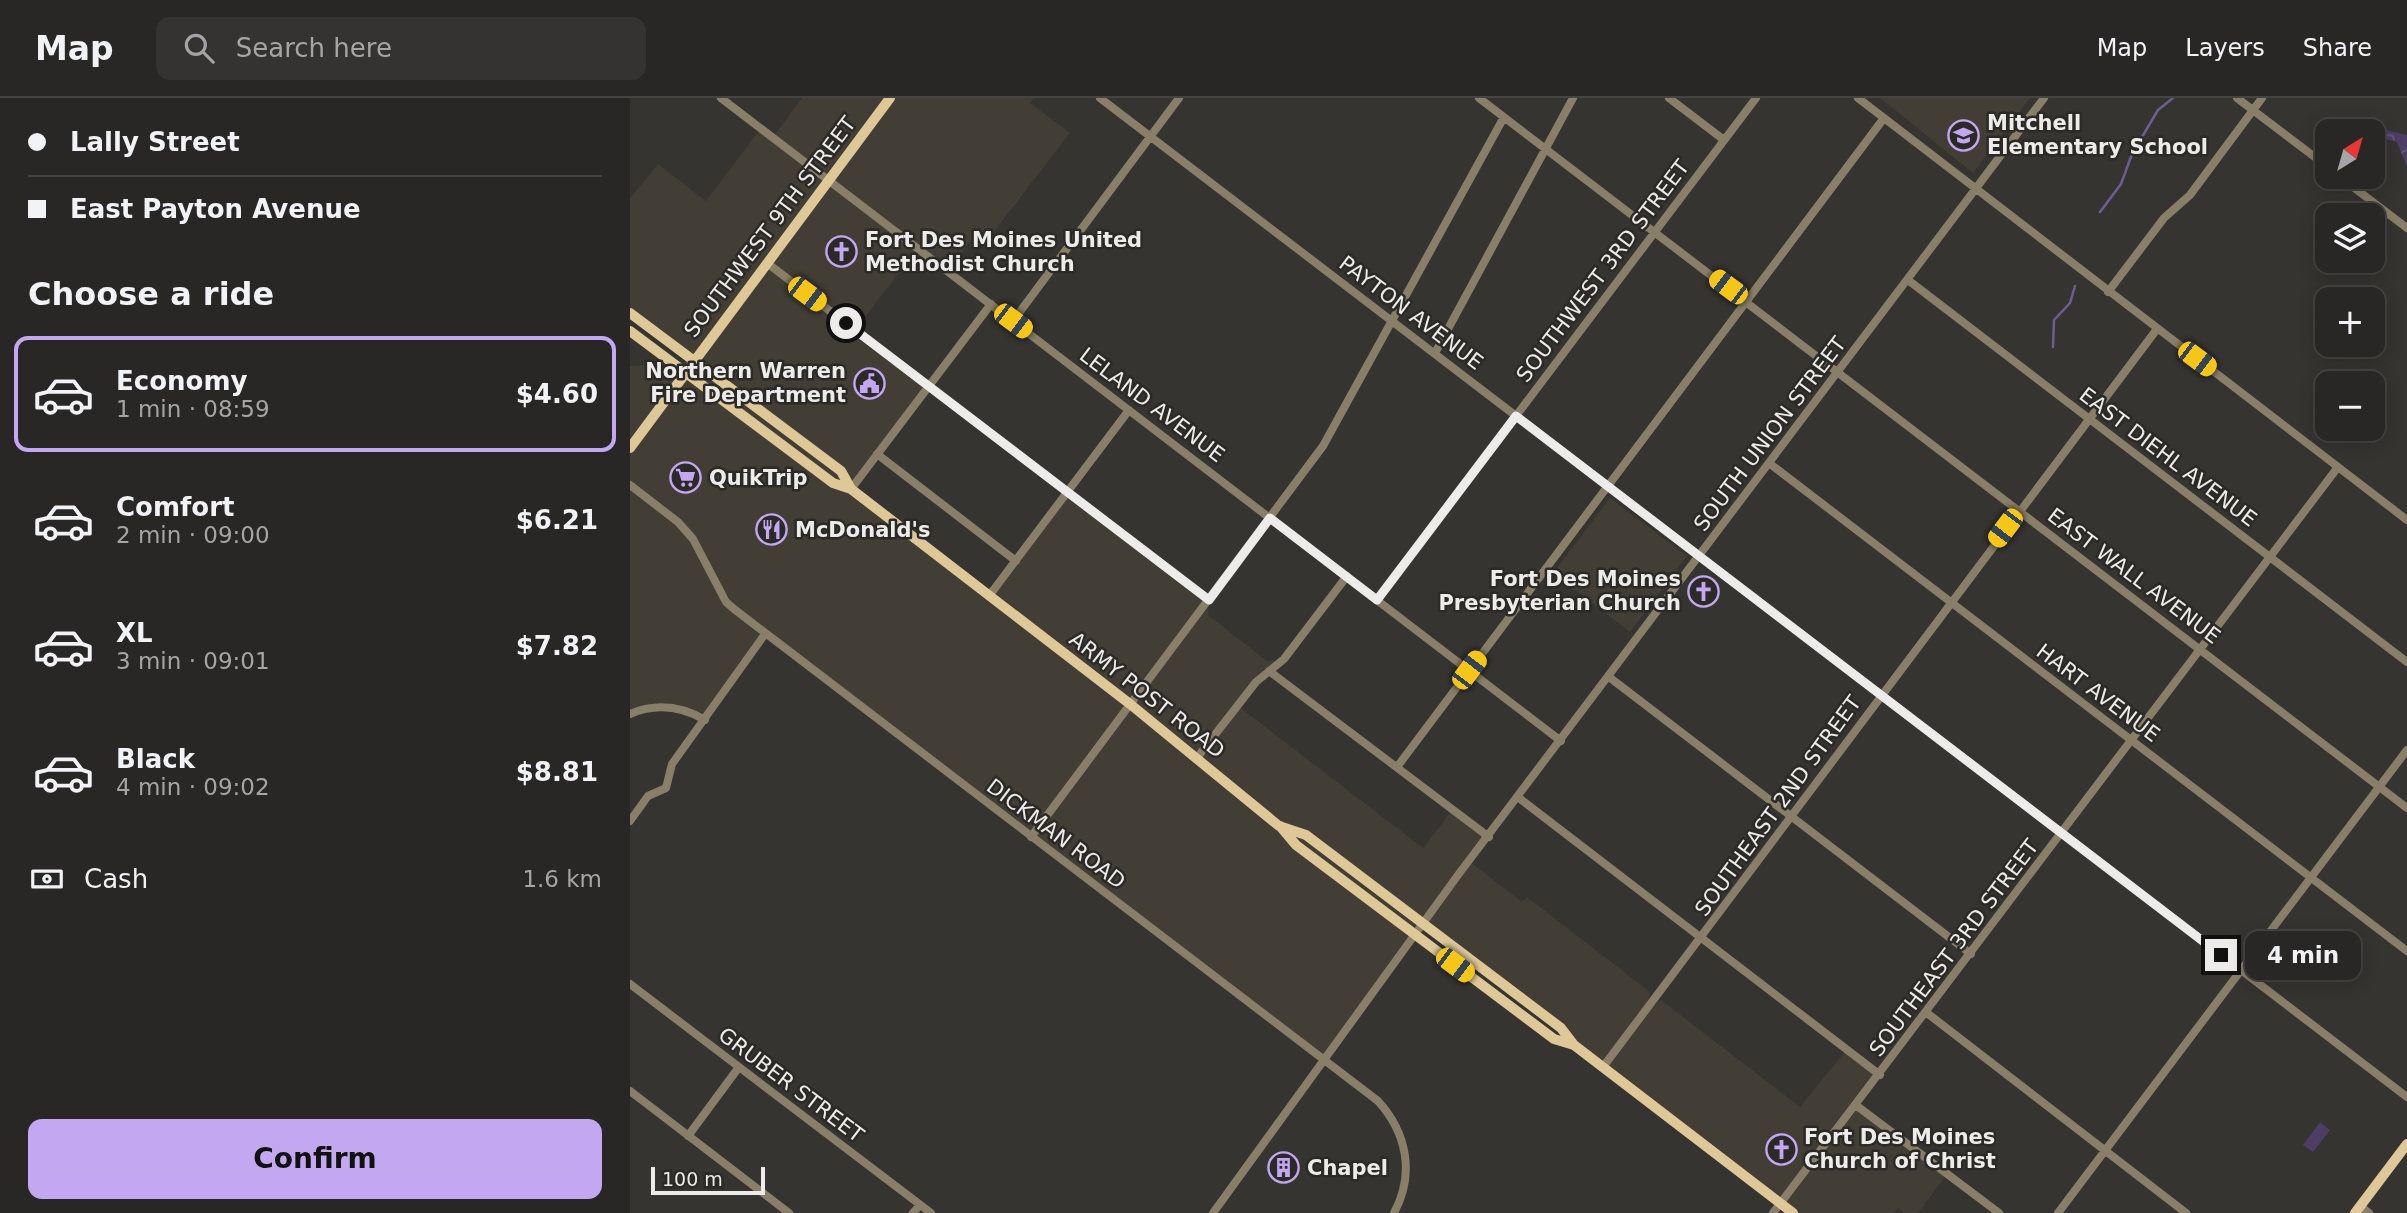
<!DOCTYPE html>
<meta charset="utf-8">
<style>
:root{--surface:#282725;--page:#343332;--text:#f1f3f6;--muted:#a5a5a7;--line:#444442;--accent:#c4a7f1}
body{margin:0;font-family:"DejaVu Sans",sans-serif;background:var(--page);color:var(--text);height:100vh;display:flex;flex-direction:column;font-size:26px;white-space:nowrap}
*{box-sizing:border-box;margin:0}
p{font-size:23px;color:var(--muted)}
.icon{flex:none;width:38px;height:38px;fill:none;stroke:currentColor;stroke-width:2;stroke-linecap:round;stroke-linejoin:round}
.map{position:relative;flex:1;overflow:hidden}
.details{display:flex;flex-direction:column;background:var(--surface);width:630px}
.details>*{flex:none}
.top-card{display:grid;align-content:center;height:154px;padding:0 28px;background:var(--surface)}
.needle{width:46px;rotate:37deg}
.fabs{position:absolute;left:1685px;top:21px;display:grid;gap:14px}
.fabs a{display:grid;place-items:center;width:70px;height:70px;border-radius:14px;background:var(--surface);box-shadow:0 4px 18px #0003,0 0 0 2px var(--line);font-size:35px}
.scale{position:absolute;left:21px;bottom:18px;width:114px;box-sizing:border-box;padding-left:7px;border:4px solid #edecea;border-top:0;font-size:19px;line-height:24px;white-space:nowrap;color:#edecea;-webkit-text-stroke:5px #2b2a27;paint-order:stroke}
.end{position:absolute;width:32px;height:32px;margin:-16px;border:9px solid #edecea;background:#111;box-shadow:0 0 0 4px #111}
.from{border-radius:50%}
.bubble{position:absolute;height:49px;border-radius:14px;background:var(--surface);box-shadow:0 4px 18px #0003,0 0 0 2px var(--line);font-size:23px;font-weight:700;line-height:49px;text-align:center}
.car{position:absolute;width:21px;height:42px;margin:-21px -10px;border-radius:9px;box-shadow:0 0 5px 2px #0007;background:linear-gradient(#f5c518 24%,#345 0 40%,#f5c518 0 76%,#345 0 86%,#f5c518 0)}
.top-card b{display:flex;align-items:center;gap:24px;height:66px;font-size:26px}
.top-card b+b{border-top:2px solid var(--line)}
.top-card i{width:18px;height:18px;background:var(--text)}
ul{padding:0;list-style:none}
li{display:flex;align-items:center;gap:21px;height:116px;margin:0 14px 10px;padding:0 14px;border:4px solid transparent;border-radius:14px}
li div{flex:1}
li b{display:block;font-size:26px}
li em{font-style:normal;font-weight:700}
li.selected{border-color:var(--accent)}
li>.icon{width:63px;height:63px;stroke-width:1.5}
h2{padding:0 28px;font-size:32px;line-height:84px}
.pay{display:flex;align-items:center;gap:18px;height:77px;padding:0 28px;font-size:26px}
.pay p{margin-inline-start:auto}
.button{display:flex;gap:14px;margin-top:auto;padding:14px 28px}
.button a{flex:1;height:80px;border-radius:14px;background:var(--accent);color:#111;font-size:28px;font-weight:700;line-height:80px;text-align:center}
header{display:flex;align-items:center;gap:42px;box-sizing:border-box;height:98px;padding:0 35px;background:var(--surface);border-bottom:2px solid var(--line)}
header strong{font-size:33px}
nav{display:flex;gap:38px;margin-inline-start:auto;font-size:24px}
.search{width:490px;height:63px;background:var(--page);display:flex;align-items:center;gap:18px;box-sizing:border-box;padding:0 24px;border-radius:14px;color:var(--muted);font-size:26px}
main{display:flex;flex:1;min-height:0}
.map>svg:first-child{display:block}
</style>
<header>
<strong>Map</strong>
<div class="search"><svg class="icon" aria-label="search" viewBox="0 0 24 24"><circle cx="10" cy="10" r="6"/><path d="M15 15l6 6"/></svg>Search here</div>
<nav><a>Map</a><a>Layers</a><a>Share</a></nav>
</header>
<main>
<section class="details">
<div class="top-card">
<b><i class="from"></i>Lally Street</b>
<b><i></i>East Payton Avenue</b>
</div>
<h2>Choose a ride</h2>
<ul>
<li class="selected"><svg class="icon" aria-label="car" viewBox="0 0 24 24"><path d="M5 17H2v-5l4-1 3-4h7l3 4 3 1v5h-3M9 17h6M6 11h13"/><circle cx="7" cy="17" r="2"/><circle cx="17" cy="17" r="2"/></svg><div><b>Economy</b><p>1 min · 08:59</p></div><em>$4.60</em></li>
<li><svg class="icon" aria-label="car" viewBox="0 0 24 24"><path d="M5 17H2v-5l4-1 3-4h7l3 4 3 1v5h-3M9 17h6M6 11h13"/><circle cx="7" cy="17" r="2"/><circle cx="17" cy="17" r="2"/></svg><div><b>Comfort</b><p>2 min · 09:00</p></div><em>$6.21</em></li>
<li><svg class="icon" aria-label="car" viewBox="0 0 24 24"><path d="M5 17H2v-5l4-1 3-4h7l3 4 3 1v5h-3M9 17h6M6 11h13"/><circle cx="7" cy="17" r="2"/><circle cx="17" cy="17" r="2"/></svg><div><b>XL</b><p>3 min · 09:01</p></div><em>$7.82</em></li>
<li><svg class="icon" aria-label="car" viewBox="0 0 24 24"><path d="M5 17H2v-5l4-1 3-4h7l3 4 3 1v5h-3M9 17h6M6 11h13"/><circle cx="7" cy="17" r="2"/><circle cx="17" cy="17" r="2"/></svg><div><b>Black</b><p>4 min · 09:02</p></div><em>$8.81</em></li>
</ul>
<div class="pay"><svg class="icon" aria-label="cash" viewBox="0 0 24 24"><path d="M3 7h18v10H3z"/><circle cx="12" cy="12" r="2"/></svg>Cash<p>1.6 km</p></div>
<div class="button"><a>Confirm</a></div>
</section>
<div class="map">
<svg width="1777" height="1115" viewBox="0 0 1777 1115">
<defs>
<pattern id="forest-crowns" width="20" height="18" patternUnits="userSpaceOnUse" patternTransform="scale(1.75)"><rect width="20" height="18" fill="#4e3d66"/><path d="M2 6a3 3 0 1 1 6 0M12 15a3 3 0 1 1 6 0" fill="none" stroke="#68597c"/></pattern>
</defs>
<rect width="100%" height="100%" fill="#353431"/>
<path fill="#423d35" d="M172 0H404L400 5 440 35 356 144 345 136 319 174 291 152 285 154 228 228V234L298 288 221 391 359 498 437 394 579 502 578 517 637 563 654 561 626 584 608 608 793 750 823 711 859 739 840 764 892 804 897 799 1020 894 1017 912 1031 902 1170 1009 1217 951 1250 977 1227 1008 1317 1076 1288 1115H1274L1268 1110 1264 1115H1163L794 827 696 964 136 536 75 622 50 611 0 616V268L62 264 0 218V100L28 66 76 103 131 30 143 39Z
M1250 0H1400L1343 75Z
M980 400 1057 458 1000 534 923 475Z"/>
<path fill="url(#forest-crowns)" d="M1756 32 1777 37V69L1767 44 1748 39V35Z"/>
<path fill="#4e3d66" d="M1690 1024 1700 1032 1683 1054 1673 1047Z"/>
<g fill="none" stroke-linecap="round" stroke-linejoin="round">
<path stroke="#705d8e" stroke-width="2.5" d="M1470 114 1491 86 1502 56 1528 12 1543 0
M1423 249 1424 222 1440 205 1445 188"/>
<path stroke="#897e67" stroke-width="8" d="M91 0 931 643
M470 0 1777 999
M849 0 1777 710
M1039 0 1094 42
M1228 0 1777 422
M1607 0 1698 69
M1710 79 1777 130
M137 165 579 502
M1278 182 1777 564
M1478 194 1534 120 1560 97 1632 0
M383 223 549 0
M805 255 943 0
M247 356 386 463
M1139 365 1777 853
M0 387 48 424 63 441 96 504 104 511 748 1003C777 1035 785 1076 764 1115
M221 391 361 206
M359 498 499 312
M747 502 1126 0
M639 573 859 739
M979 579 1341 856
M0 616C26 605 51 608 75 622
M566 661 626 584 654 561 717 478
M767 669 1254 20
M889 700 1250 977
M0 723 18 698 36 690 42 666 135 536
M401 739 693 348 874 19
M0 886 301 1115
M1297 915 1556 1115
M973 969 1527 231
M0 993 159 1115
M1227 1008 1369 1115
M58 1038 109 969
M1730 1108 1739 1115
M283 1115 290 1107
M583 1115 828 777 1414 0
M1143 1115 1708 369
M1428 1115 1777 652"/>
<path stroke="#dec898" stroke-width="10" d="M0 215 211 373 221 391
M0 233 203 385 221 391 500 606 649 728 676 737 931 930 944 947 1163 1115
M0 350 260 0
M650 728 666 747 924 941 944 947
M1725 1115 1777 1046"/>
</g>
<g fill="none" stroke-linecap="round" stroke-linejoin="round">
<path stroke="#edecea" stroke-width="9" d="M216 225 579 502 640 420 747 502 886 318 1591 857"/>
</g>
<defs>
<symbol id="school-ring" viewBox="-11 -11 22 22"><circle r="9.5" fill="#2b2a27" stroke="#c4a7f1" stroke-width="1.5"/><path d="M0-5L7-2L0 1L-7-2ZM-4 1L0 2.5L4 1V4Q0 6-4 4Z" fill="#c4a7f1"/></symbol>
<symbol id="church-ring" viewBox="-11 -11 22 22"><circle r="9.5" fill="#2b2a27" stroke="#c4a7f1" stroke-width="1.5"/><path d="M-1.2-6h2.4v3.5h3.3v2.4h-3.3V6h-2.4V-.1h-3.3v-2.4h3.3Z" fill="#c4a7f1"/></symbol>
<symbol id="civic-ring" viewBox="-11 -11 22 22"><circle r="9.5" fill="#2b2a27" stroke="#c4a7f1" stroke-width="1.5"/><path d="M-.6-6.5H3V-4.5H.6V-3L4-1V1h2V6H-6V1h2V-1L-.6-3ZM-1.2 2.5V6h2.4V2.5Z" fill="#c4a7f1"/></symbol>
<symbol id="supermarket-ring" viewBox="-11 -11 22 22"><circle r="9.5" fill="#2b2a27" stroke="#c4a7f1" stroke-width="1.5"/><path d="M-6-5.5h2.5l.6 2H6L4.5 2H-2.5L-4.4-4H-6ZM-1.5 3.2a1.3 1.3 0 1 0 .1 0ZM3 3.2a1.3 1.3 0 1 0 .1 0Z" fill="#c4a7f1"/></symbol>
<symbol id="restaurant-ring" viewBox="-11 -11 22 22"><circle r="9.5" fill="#2b2a27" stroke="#c4a7f1" stroke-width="1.5"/><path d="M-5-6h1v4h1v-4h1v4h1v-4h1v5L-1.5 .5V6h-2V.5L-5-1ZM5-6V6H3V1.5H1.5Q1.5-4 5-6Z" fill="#c4a7f1"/></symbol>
<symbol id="building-ring" viewBox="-11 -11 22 22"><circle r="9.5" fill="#2b2a27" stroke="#c4a7f1" stroke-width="1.5"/><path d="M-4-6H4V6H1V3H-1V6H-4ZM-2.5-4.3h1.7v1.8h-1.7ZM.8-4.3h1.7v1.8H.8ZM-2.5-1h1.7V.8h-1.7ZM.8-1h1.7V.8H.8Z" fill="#c4a7f1"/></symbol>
</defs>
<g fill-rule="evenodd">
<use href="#school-ring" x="1316" y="20" width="35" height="35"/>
<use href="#church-ring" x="194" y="136" width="35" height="35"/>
<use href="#civic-ring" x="222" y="268" width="35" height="35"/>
<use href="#supermarket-ring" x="38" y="362" width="35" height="35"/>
<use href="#restaurant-ring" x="124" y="414" width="35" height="35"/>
<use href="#church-ring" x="1056" y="476" width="35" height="35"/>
<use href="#church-ring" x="1134" y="1034" width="35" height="35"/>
<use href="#building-ring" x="636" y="1052" width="35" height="35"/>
</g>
<g text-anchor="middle" stroke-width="5" stroke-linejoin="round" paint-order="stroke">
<g font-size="21" font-weight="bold" fill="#edecea" stroke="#2b2a27" text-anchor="start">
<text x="1357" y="32">Mitchell<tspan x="1357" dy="24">Elementary School</tspan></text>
<text x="235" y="149">Fort Des Moines United<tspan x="235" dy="24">Methodist Church</tspan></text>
<text x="216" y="280" text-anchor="end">Northern Warren<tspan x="216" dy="24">Fire Department</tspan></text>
<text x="79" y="387">QuikTrip</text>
<text x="165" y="439">McDonald's</text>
<text x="1051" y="488" text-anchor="end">Fort Des Moines<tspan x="1051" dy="24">Presbyterian Church</tspan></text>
<text x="1174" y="1046">Fort Des Moines<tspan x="1174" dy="24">Church of Christ</tspan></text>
<text x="677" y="1077">Chapel</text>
</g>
<g font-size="21" fill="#edecea" stroke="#2b2a27">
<text transform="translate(140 129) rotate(-53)" y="7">SOUTHWEST 9TH STREET</text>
<text transform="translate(973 173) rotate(-53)" y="7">SOUTHWEST 3RD STREET</text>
<text transform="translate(781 215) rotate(37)" y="7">PAYTON AVENUE</text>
<text transform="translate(522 307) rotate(37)" y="7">LELAND AVENUE</text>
<text transform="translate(1140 336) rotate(-53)" y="7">SOUTH UNION STREET</text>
<text transform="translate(1538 359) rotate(37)" y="7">EAST DIEHL AVENUE</text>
<text transform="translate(1504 478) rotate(37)" y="7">EAST WALL AVENUE</text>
<text transform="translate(1468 595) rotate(37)" y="7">HART AVENUE</text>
<text transform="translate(517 597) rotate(38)" y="7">ARMY POST ROAD</text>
<text transform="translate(1148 708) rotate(-54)" y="7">SOUTHEAST 2ND STREET</text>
<text transform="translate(426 736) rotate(37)" y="7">DICKMAN ROAD</text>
<text transform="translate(1324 850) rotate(-53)" y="7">SOUTHEAST 3RD STREET</text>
<text transform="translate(161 987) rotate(37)" y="7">GRUBER STREET</text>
</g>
</g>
</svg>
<div class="fabs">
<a><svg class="needle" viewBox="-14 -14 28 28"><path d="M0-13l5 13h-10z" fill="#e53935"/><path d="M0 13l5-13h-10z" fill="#a5a5a7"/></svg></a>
<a><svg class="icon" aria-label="layers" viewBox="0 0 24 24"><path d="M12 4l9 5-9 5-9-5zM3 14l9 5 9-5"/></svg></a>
<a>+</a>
<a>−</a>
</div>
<div class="scale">100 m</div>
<i class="end from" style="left:216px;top:225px"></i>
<i class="end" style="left:1591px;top:857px"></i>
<div class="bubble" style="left:1615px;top:833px;width:116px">4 min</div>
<i class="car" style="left:1098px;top:189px;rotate:307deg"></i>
<i class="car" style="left:177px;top:196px;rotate:127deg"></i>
<i class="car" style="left:383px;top:223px;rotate:127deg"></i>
<i class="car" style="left:1567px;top:261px;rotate:127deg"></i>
<i class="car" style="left:1375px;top:430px;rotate:217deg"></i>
<i class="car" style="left:839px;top:572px;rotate:37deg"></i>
<i class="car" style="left:825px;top:867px;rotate:127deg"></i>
</div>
</main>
